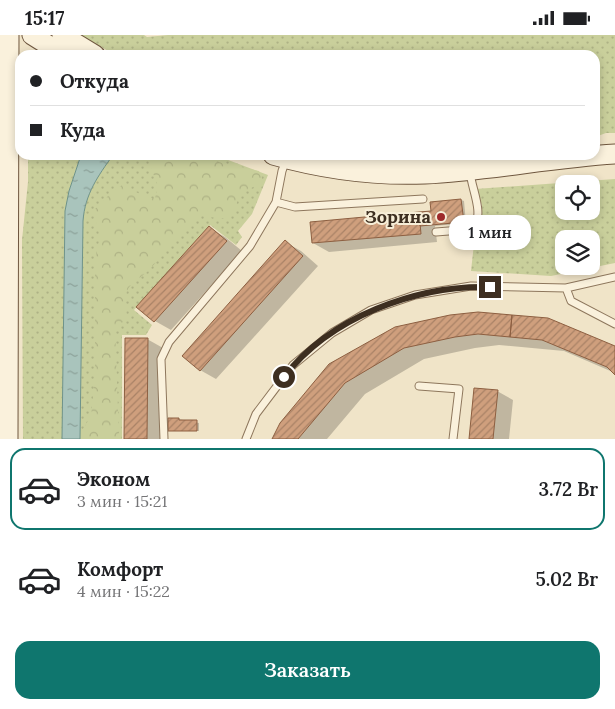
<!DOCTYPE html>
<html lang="ru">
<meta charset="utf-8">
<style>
:root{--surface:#fff;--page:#f2f2f2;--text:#202124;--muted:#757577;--line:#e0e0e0;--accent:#0f766e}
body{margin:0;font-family:Lora,serif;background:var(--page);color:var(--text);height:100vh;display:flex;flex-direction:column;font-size:19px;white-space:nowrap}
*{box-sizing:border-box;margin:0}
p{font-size:16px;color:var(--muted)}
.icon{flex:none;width:28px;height:28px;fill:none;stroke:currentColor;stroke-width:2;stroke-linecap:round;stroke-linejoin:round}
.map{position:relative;height:404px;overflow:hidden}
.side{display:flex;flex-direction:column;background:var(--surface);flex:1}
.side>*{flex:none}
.hud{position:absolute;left:15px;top:15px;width:585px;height:110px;border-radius:15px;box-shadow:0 2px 8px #0003;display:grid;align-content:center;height:110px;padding:0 15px;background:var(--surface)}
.controls{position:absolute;left:555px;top:140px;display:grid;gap:10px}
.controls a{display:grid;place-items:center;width:45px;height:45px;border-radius:10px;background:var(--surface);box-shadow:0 2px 8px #0003;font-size:25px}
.end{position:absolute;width:22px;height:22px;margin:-11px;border:6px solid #3d2e20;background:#fff;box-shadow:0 0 0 2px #fff}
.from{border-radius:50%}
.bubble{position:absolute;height:35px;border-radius:15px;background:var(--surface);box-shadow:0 2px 8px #0003;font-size:16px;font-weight:600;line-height:35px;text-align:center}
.hud b{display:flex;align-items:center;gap:18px;height:48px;font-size:19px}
.hud b+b{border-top:1px solid var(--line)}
.hud i{width:12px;height:12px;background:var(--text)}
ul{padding:9px 0 0;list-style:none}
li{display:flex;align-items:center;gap:15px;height:82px;margin:0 10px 8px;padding:0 5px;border:2px solid transparent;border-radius:15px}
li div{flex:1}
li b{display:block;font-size:19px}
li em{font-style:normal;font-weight:600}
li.current{border-color:var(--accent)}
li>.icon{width:45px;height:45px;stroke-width:1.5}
.primary-button{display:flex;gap:10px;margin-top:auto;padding:10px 15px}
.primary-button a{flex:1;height:58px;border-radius:15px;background:var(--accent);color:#fff;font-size:20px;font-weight:600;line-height:58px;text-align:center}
.status{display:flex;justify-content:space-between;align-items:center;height:35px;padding:0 25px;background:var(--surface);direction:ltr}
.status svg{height:14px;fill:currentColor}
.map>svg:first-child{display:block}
</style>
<div class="status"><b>15:17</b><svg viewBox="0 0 49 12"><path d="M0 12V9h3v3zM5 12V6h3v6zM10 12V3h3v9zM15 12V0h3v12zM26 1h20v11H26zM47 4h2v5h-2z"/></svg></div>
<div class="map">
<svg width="615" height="404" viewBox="0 0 615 404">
<defs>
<pattern id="green-dots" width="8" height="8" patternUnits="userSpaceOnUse" patternTransform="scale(1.25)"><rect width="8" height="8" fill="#c9cf9b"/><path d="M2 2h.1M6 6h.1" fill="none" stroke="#aeb285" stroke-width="1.8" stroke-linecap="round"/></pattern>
<pattern id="forest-crowns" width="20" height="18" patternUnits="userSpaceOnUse" patternTransform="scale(1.25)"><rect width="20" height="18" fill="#c9cf9b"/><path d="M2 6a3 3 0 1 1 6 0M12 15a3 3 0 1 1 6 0" fill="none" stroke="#aeb285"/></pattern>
<pattern id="water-ripples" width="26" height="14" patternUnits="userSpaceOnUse" patternTransform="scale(1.25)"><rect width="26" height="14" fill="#a9c4bc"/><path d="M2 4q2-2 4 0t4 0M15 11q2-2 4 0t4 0" fill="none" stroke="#8ba098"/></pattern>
<pattern id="building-hatch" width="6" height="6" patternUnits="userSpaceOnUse" patternTransform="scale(1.25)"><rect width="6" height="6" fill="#cf9f7d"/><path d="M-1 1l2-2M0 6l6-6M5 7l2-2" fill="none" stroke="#a98266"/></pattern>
</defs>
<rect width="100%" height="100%" fill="#f0e4c8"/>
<path fill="url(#green-dots)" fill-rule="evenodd" d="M81 0H144L147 2 168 0H615V98H606L595 102V20H115Z
M28 120H215L268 140 252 179 238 196 242 202 236 210 210 190 134 275 152 290 146 300H122V404H23L22 205 28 147Z
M615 144V228L551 241 471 236 475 200 482 190V170L475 154ZM564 149H591V176H564ZM564 204H591V231H564Z"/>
<path fill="url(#forest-crowns)" d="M146 120H195L200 123 259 136 262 143 261 148 238 160C237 165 237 172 235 176 230 188 211 182 201 180 181 197 166 217 148 236 142 242 132 247 128 254 123 262 128 276 126 285L115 292 119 404H80V399L91 381 95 342V225L100 202 93 176 111 158 122 150 148 163H155L158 151Z"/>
<path fill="url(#water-ripples)" stroke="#6f938a" d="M81 120H113C98 141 85 159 83 186L80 404H62L65 176 69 156Z"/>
<path fill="#0003" d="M461 165 464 166 466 188 435 191 437 207 329 217 313 208 432 177Z
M209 193 225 202 242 216 171 295 155 286Z
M285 207 301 216 318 231 216 344 200 335Z
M450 281 615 312V338L564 316 499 310 475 313 424 324 365 359 327 404H273L281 389Z
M126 304H147L163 313 162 404H126Z
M475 354 497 356 513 365 509 404H470Z
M178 384 199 388V396H172L170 395Z"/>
<path fill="url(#building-hatch)" stroke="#8d5f41" d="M461 164 464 187 420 191 419 177 431 176 430 167Z
M419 177 421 199 312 208 310 187Z
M209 191 227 206 154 287 136 272Z
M285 205 303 221 200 336 182 321Z
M478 277 512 280 510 302 478 299 455 302 404 313 345 348 298 404H272L280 388 329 329 395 292 450 280Z
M512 280 548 283 615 311V340L607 332 542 305 510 302Z
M125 303H148L147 404H124Z
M474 353 498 355 493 404H469Z
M168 383H179V385H197V396H168Z"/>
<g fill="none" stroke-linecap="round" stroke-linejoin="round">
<defs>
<path id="lane" d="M276 167 295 172 423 164
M436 197 474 194C484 176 472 156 470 137
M566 253 615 242
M419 351 459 354 453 404
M164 404 161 324 169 307 250 211 276 167 282 136 286 125
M246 404 256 379 293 330 332 298 371 275 415 260 471 251 566 253 571 266 615 289"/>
<path id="secondary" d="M32 0 64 20
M62 0 95 20
M273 120C322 134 374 141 425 139 488 136 551 123 615 119
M349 120 387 123 474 120
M8 404 9 0"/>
</defs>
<use href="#lane" stroke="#8d765c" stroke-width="9"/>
<use href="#secondary" stroke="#6f573f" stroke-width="21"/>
<use href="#lane" stroke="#faf1dc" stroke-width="7"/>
<use href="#secondary" stroke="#faf1dc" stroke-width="19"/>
</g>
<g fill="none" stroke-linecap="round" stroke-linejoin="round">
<path stroke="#3d2e20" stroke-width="6" d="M284 342C330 282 416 250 490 252"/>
</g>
<circle fill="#9e2a2b" stroke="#f7eed8" stroke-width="2" cx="441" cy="182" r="5"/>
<g text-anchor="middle" stroke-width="4" stroke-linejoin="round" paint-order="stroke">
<g font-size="18" font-weight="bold" fill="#3d2e20" stroke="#f7eed8" text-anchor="end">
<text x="431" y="188">Зорина</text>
</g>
</g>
</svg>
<div class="controls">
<a><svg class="icon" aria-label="locate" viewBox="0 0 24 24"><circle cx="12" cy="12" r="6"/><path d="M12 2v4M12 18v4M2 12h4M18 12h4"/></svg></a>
<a><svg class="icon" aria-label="layers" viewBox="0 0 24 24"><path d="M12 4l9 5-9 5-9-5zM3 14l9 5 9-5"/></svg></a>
</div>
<i class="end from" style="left:284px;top:342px"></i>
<i class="end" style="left:490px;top:252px"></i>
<div class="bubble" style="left:449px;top:180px;width:82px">1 мин</div>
<div class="hud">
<b><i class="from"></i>Откуда</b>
<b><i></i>Куда</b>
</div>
</div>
<section class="side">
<ul>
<li class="current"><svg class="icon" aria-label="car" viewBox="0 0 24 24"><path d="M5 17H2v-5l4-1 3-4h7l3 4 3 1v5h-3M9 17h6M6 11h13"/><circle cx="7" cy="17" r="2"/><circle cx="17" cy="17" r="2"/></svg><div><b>Эконом</b><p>3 мин · 15:21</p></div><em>3.72 Br</em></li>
<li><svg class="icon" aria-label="car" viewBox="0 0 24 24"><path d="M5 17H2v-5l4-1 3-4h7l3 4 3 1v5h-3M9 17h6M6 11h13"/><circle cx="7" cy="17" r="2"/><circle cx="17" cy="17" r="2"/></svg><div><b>Комфорт</b><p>4 мин · 15:22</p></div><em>5.02 Br</em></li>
</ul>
<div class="primary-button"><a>Заказать</a></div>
</section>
